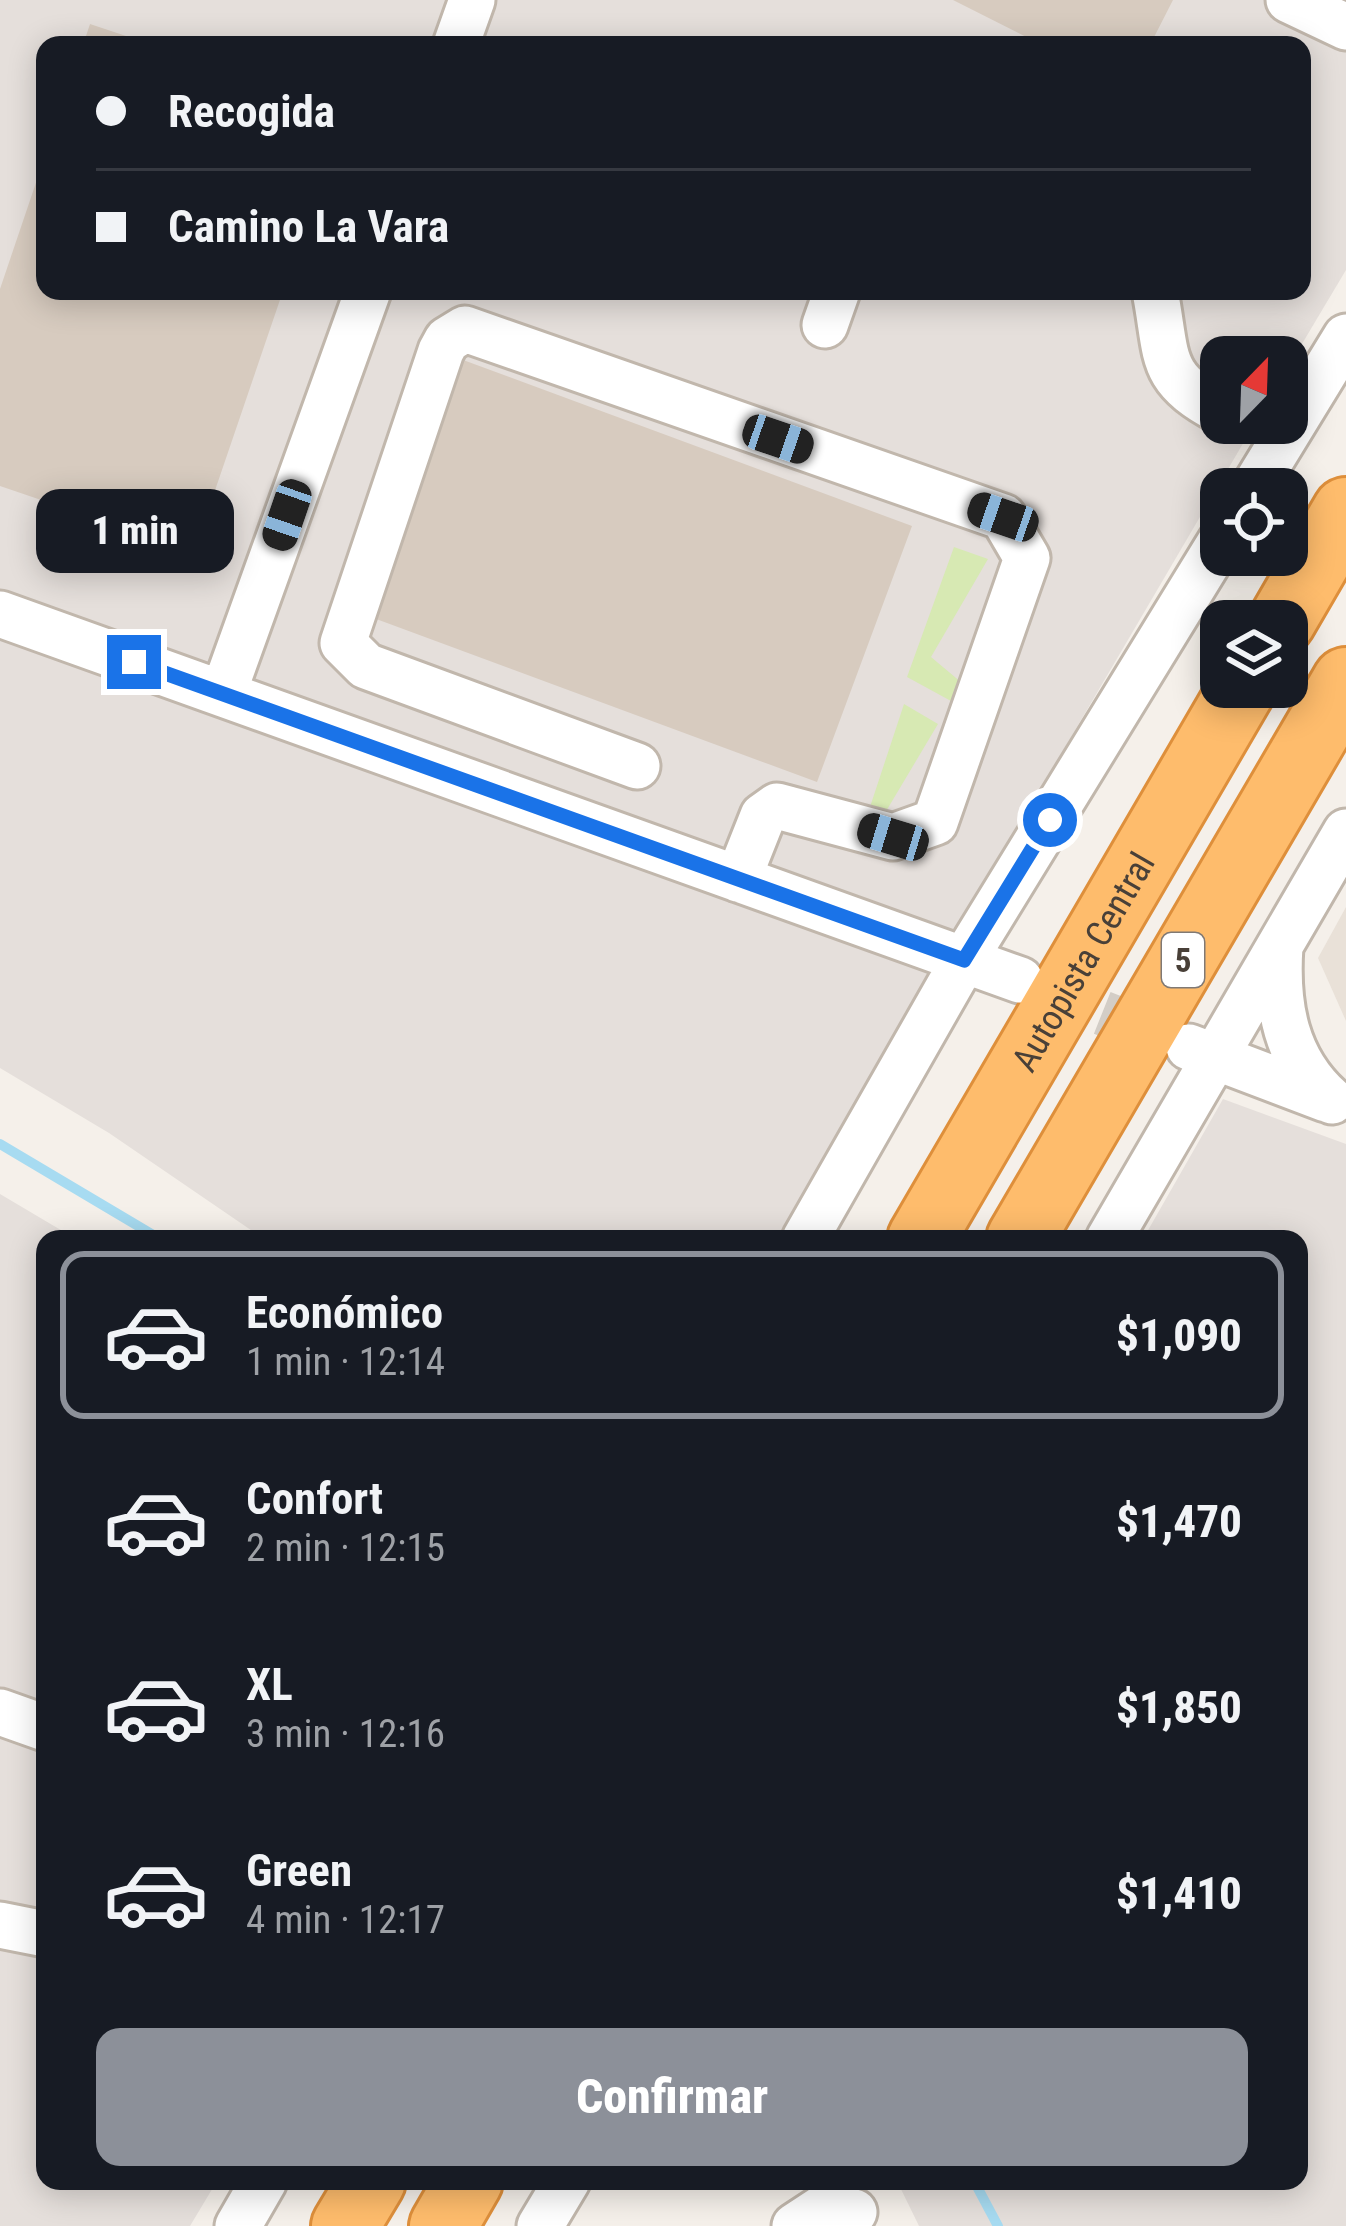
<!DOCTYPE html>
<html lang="es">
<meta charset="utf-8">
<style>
:root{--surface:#171b24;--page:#20242c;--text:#f1f3f6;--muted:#9ea1a6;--line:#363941;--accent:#8c9099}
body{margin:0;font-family:"Roboto Condensed",sans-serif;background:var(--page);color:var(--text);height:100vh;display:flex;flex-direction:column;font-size:45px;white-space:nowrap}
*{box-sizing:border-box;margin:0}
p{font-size:39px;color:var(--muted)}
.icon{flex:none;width:66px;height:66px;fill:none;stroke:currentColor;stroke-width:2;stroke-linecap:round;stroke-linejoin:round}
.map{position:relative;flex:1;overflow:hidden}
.sheet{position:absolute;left:36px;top:1230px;width:1272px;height:960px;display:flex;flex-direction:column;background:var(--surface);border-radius:24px;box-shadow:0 6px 30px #0003}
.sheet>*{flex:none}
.hud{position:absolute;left:36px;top:36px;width:1275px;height:264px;border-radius:24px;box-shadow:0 6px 30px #0003;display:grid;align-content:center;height:264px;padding:0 60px;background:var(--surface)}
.needle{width:78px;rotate:23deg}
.fabs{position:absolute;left:1200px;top:336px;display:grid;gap:24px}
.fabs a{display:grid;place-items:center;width:108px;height:108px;border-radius:24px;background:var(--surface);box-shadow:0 6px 30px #0003;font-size:60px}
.end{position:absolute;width:54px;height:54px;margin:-27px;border:15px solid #1a73e8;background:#fff;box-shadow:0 0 0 6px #fff}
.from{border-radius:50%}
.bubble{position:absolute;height:84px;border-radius:24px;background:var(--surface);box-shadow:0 6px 30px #0003;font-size:39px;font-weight:800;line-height:84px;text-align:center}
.car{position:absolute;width:36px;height:72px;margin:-36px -18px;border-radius:15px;box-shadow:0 0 9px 3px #0007;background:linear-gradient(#222 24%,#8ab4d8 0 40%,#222 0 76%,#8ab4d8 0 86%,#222 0)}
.hud b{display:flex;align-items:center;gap:42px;height:114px;font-size:45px}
.hud b+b{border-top:3px solid var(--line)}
.hud i{width:30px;height:30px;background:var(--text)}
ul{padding:21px 0 0;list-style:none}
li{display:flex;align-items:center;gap:36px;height:168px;margin:0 24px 18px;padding:0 36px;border:6px solid transparent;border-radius:24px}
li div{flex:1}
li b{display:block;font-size:45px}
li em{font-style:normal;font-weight:800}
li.active{border-color:var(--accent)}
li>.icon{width:108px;height:108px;stroke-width:1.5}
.button{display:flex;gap:24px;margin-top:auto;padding:24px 60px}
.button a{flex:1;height:138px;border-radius:24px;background:var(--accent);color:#fff;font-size:48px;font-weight:800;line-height:138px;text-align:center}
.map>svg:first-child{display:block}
</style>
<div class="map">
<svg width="1346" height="2226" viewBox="0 0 1346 2226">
<rect width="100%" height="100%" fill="#f5f0ea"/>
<path fill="#e9e1d8" d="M1346 907V1021L1318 958Z"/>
<path fill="#e5dfdb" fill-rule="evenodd" d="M0 0H1346V270L1287 369V357H1221V423H1255L777 1239H264L109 1133 0 1068ZM45 45H1302V291H45Z
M1223 1099 1346 1144V2226H919L897 2181H1299V1239H1143Z
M0 1194 76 1239H45V2181H217L190 2226H0Z"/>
<path fill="#d7e9b3" d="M954 547 988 559 931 657 962 683 951 701 907 677Z
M904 704 938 724 885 813 869 810Z"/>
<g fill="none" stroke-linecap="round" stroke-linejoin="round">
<path stroke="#a7dbf1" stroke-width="10" d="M0 1144 160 1239
M974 2181 998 2226"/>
</g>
<path fill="#d7cbbf" d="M953 0H1173L1150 45H1042Z
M90 24 150 44V45H83Z
M44 159 45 291H283L194 552 0 486V289Z
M455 357 912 526 817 782 360 613Z"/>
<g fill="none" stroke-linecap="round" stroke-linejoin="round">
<path stroke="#d3cdc6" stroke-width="45" stroke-dasharray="45 22" stroke-linecap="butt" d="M1040 988 1168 1039"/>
<defs>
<path id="minor" d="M1289 0 1346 27
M456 45 472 0
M1155 291C1168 358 1157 377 1221 411
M825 325 837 291
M1253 489 1346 337
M0 614 1020 980
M223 694 368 291
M637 766 366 666 343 643 441 351 447 340 465 329 1003 517 1027 558 935 822 893 837 777 806 763 816 738 879
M1280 946C1276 1005 1285 1060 1332 1101
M1189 1047 1326 1099
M805 1239 964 960 1221 541
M1109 1239 1346 832
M0 1712 45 1728
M0 1925 45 1934
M238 2226 264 2181
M540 2226 567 2181
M795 2226 824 2207 854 2212"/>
<g id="highway">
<path d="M1282 621 1346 511"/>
<path id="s1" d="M921 1239 1243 687"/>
<path d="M1020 1239 1346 681"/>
<path d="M345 2226 372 2181"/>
<path d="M443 2226 469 2181"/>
</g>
</defs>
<use href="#minor" stroke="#c1b7ac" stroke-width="51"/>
<use href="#highway" stroke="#de8f3b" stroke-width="72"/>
<use href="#minor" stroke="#fff" stroke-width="45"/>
<use href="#highway" stroke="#febc6c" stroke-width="66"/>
</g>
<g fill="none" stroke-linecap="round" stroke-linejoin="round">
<path stroke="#1a73e8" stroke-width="15" d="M134 662 964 960 1050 820"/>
</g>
<g text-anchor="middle" stroke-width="10" stroke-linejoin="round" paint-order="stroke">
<rect fill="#fff" stroke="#807974" stroke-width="3" x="1162" y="933" width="42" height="54" rx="9"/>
<g font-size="33" font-weight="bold" fill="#494038">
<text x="1183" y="972">5</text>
</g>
<g font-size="36" fill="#494038" stroke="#fff">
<text dy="13" stroke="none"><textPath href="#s1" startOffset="321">Autopista Central</textPath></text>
</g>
</g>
</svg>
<div class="fabs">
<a><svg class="needle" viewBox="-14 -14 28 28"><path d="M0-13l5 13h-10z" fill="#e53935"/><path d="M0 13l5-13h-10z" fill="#9ea1a6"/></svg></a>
<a><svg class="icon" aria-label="locate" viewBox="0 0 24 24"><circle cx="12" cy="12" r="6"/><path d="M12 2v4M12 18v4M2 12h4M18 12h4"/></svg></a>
<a><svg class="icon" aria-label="layers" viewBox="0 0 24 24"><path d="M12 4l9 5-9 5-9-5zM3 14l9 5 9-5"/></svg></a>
</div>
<i class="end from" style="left:1050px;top:820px"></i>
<i class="end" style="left:134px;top:662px"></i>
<div class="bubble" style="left:36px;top:489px;width:198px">1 min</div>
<i class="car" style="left:778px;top:439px;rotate:109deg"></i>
<i class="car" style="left:287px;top:515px;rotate:199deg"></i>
<i class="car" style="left:1003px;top:517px;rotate:289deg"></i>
<i class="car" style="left:893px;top:837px;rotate:287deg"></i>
<div class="hud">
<b><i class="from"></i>Recogida</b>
<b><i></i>Camino La Vara</b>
</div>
<section class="sheet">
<ul>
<li class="active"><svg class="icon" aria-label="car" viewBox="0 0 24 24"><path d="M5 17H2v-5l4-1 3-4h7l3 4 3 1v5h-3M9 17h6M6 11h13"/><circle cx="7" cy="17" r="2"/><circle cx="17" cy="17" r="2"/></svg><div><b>Económico</b><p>1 min · 12:14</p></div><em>$1,090</em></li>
<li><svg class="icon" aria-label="car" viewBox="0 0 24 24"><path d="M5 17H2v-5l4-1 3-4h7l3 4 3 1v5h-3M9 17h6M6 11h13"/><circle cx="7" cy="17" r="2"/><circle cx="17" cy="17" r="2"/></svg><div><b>Confort</b><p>2 min · 12:15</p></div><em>$1,470</em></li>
<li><svg class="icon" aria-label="car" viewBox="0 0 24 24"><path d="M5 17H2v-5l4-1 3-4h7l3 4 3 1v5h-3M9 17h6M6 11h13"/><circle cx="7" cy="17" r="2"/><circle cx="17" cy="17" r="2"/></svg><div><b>XL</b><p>3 min · 12:16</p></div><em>$1,850</em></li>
<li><svg class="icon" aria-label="car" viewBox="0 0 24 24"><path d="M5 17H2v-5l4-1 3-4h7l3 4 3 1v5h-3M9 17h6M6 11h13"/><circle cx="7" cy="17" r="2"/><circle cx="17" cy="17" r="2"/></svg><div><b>Green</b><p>4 min · 12:17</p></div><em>$1,410</em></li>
</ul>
<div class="button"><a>Confirmar</a></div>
</section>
</div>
